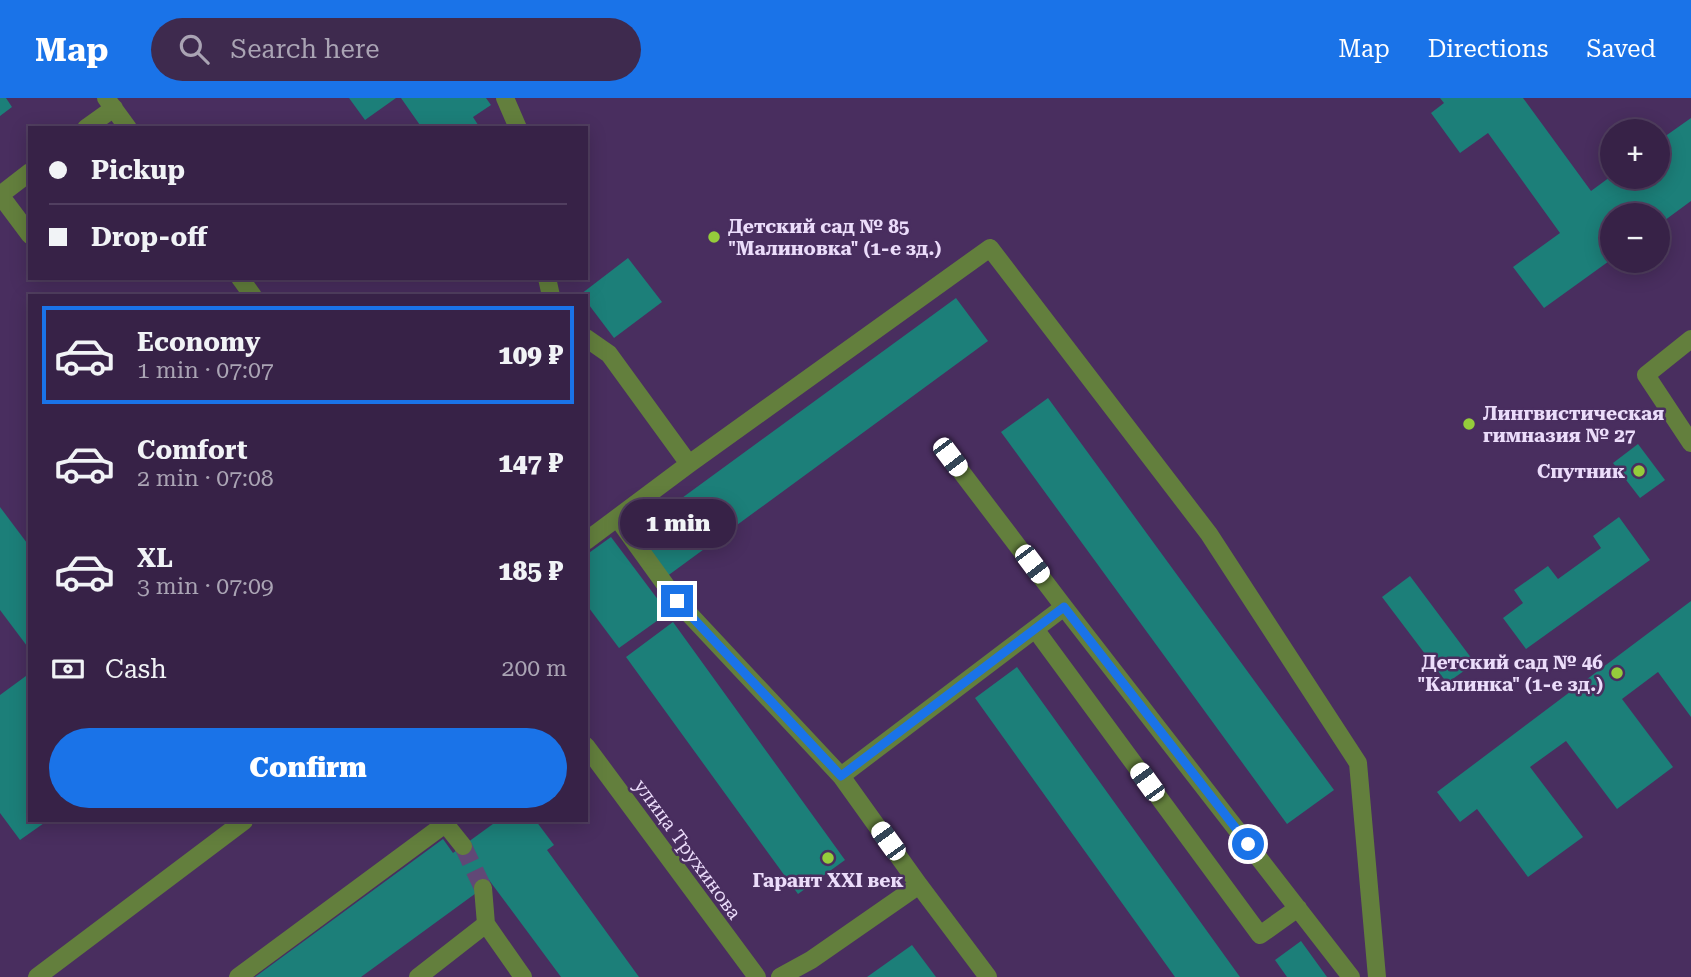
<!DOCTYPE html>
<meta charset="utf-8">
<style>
:root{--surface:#372247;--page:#3e2a4e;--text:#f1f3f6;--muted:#aaa4b4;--line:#513f60;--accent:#1a73e8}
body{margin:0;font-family:"Roboto Serif",serif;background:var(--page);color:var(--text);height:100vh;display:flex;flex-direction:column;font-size:26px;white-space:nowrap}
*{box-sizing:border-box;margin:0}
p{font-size:23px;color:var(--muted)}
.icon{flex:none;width:38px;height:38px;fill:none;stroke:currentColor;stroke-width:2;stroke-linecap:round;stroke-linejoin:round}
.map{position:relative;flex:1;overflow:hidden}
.drawer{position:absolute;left:28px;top:196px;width:560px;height:528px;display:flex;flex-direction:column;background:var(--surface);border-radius:0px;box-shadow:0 4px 18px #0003,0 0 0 2px var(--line)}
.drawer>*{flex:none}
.hud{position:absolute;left:28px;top:28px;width:560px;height:154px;border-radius:0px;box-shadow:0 4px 18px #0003,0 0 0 2px var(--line);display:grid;align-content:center;height:154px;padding:0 21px;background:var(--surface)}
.buttons{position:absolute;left:1600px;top:21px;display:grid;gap:14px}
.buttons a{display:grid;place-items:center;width:70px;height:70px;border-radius:50%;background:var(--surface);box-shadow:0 4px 18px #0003,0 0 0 2px var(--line);font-size:35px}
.end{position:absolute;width:32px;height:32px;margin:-16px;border:9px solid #1a73e8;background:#fff;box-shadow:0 0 0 4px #fff}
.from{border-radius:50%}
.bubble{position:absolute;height:49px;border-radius:24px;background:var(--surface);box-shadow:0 4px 18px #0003,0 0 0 2px var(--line);font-size:23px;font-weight:800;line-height:49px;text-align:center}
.car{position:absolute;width:21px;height:42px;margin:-21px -10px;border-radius:9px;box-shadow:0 0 5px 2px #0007;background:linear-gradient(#fff 24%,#345 0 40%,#fff 0 76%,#345 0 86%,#fff 0)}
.hud b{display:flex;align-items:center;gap:24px;height:66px;font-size:26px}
.hud b+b{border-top:2px solid var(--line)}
.hud i{width:18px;height:18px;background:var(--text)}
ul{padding:12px 0 0;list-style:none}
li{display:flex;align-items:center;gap:21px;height:98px;margin:0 14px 10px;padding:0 7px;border:4px solid transparent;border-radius:0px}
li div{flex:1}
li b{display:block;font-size:26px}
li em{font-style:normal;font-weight:800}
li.active{border-color:var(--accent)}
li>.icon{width:63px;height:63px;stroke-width:1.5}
.pay{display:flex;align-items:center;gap:18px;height:77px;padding:0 21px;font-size:26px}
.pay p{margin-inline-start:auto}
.cta{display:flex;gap:14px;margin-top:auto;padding:14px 21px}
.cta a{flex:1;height:80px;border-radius:42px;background:var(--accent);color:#fff;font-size:28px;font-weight:800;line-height:80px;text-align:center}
header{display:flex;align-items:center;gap:42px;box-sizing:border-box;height:98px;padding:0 35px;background:var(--accent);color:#fff}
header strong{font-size:33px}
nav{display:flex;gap:38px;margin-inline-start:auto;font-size:24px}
.search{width:490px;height:63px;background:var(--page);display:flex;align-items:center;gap:18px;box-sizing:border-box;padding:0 24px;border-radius:38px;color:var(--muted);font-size:26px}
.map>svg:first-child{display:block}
</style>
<header>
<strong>Map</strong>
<div class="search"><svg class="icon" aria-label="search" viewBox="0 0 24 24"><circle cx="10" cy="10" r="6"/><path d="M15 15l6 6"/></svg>Search here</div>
<nav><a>Map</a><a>Directions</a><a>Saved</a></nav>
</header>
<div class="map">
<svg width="1691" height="879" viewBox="0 0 1691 879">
<rect width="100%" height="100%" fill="#492e5f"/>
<path fill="#1c7f79" d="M0 0H6L12 9 0 18Z
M349 0H396L365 22Z
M401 0H486L491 7 473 19 480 30H422Z
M1440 0H1523L1591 93 1610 79H1657V44L1691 20V103L1657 128V117H1612V161L1544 210 1513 169 1560 135 1488 35 1460 55 1431 15 1444 5Z
M628 160 662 204 614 240 586 203V198H582L581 196Z
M956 200 988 243 666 479 634 435Z
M1048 300 1334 692 1287 726 1001 334Z
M1638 346 1665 382 1640 400 1613 365Z
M0 409 30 449V552L0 512Z
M1619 419 1650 462 1526 551 1503 520 1523 505 1514 492 1548 468 1558 481 1601 450 1593 438Z
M611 439 668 515 619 550 586 506V457Z
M1410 478 1475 565 1447 585 1382 499Z
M1691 503V619L1658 574 1622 601 1673 669 1617 711 1566 643 1530 669 1583 739 1528 779 1477 711 1460 724 1437 694Z
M673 524 845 762 798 796 626 559Z
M1017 569 1240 879H1175L975 600Z
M30 575V723H47L20 742 0 715V597Z
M497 723H536L554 747 547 752 639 879H561L489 782 483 790 361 879H255L443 741 453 755Z
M1301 843 1327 879H1287L1275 862Z
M912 847 936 879H867Z"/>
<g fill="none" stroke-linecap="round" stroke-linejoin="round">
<path stroke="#614876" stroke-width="18" stroke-dasharray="18 9" stroke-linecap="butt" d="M463 748 483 790"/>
<path stroke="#637f3d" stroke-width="18" d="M106 0 128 30
M505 0 518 30
M86 30 114 10
M0 97 30 137
M0 97 30 74
M240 180 253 198
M547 180 551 198
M586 240 609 256 689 366
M1691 241 1646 277 1691 345
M950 359 1064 509 1351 879
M618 421 677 503 841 678 919 787 988 879
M586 443 689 366 990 150 1209 436 1358 665 1377 879
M1035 531 1260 837 1298 810
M586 648 757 879
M841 678 1064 509
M443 723 463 748
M483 790 486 826 523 879
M37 879 244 723
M238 879 445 726
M418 879 486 826
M780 879 811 862 919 787"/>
</g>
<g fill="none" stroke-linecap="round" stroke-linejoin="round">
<path stroke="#1a73e8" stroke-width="9" d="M677 503 841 678 1064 509 1248 746"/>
</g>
<g fill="#95cc3b" stroke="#492e5f" stroke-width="2.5">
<circle cx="714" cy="139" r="7"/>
<circle cx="1469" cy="326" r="7"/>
<circle cx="1639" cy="373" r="7"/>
<circle cx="1617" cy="575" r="7"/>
<circle cx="828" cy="760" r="7"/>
</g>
<g text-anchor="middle" stroke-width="5" stroke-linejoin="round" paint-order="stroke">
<g font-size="19" font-weight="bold" fill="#ebdcfa" stroke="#492e5f" text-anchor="start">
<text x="728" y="135">Детский сад № 85<tspan x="728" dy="22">"Малиновка" (1-е зд.)</tspan></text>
<text x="1483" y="322">Лингвистическая<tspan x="1483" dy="22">гимназия № 27</tspan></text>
<text x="1625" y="380" text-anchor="end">Спутник</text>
<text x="1603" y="571" text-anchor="end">Детский сад № 46<tspan x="1603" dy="22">"Калинка" (1-е зд.)</tspan></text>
<text x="828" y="789" text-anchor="middle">Гарант XXI век</text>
</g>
<g font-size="19" fill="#ebdcfa" stroke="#492e5f">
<text transform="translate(688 751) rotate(54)" y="7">улица Трухинова</text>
</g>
</g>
</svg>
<div class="buttons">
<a>+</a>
<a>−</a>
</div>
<i class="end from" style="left:1248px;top:746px"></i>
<i class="end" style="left:677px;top:503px"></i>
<div class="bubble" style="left:620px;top:401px;width:116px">1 min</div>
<i class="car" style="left:950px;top:359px;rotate:143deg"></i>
<i class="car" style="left:1032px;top:466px;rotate:143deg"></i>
<i class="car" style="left:1147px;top:684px;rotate:324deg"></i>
<i class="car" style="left:888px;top:743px;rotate:324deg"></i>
<div class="hud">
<b><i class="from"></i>Pickup</b>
<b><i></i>Drop-off</b>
</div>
<section class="drawer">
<ul>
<li class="active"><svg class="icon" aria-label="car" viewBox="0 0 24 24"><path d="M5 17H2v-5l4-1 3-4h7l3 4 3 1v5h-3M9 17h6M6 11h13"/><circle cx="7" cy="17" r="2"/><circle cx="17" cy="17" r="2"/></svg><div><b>Economy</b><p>1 min · 07:07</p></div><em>109 ₽</em></li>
<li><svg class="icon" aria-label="car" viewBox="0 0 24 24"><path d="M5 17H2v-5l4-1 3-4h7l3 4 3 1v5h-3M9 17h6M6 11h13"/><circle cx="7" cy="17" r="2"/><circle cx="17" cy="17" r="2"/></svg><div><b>Comfort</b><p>2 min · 07:08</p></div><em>147 ₽</em></li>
<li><svg class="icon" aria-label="car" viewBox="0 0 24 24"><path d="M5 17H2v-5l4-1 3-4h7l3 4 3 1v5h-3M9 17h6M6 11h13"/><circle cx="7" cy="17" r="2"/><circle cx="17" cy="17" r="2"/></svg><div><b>XL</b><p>3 min · 07:09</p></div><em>185 ₽</em></li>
</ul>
<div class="pay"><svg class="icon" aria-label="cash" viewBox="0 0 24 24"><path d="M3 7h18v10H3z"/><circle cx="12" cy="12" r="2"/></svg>Cash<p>200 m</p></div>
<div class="cta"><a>Confirm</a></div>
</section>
</div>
